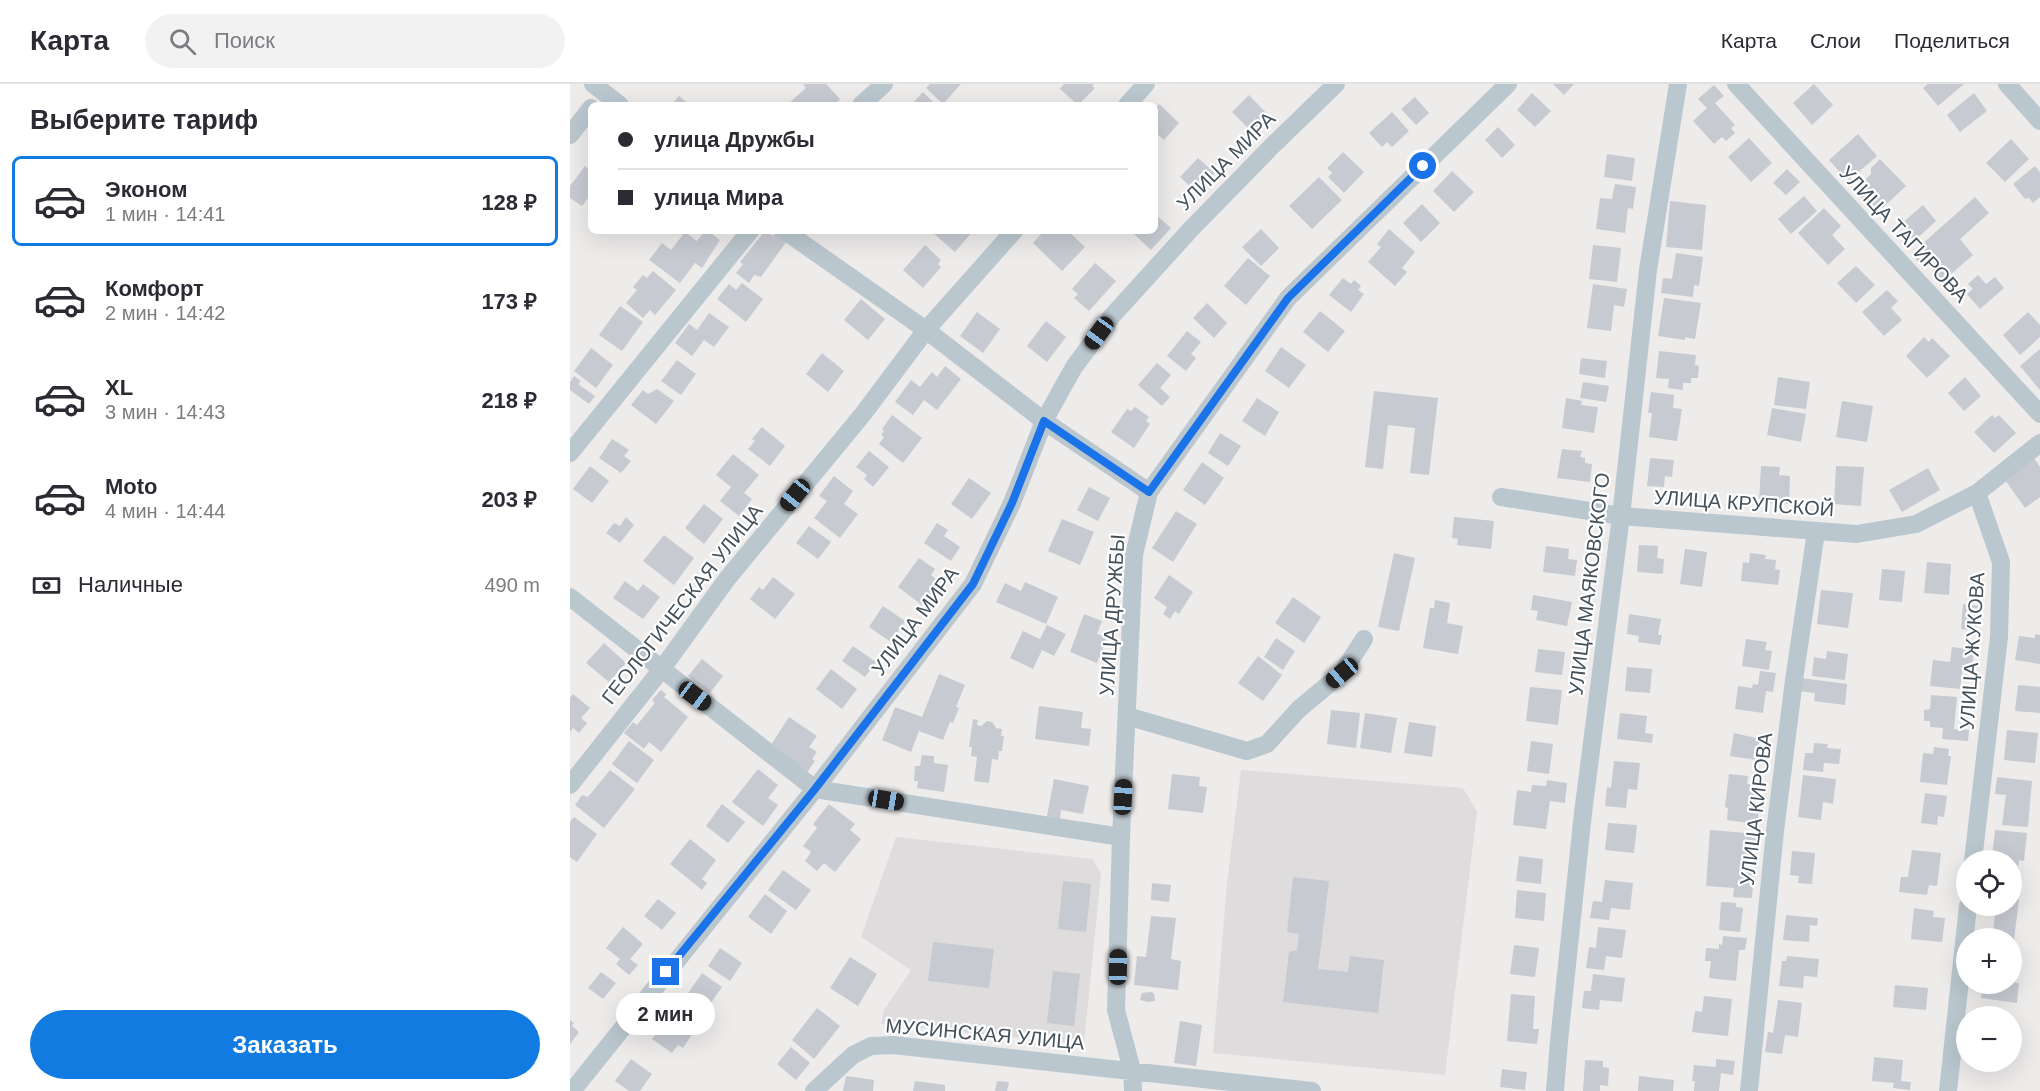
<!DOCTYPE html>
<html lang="ru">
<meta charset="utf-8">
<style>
:root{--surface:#fff;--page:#f2f2f3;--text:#2b2b33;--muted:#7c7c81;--line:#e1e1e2;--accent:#117be2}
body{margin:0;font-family:Helvetica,sans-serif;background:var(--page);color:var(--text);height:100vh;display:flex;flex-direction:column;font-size:22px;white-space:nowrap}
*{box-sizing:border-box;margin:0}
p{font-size:20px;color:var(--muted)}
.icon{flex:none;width:33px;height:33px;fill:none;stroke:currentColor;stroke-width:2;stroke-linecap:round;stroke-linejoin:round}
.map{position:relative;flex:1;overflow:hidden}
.drawer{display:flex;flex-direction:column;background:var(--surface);width:570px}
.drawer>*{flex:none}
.hud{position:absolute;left:18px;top:18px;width:570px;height:132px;border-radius:9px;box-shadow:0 6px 24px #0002;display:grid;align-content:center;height:132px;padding:0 30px;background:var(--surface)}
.controls{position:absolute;left:1386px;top:766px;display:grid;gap:12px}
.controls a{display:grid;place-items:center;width:66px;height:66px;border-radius:50%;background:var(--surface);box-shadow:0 6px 24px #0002;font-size:30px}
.end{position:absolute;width:27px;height:27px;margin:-14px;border:8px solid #1a73e8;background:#fff;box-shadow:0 0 0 3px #fff}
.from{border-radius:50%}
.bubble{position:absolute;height:42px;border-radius:21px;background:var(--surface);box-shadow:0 6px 24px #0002;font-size:20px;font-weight:600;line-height:42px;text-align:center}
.car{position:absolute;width:18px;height:36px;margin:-18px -9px;border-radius:8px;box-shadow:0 0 4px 2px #0007;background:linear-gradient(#222 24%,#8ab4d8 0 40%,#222 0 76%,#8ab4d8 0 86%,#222 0)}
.hud b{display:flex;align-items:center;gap:21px;height:57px;font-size:22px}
.hud b+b{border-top:2px solid var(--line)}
.hud i{width:15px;height:15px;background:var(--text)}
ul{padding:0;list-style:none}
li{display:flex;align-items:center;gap:18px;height:90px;margin:0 12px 9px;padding:0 18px;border:3px solid transparent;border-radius:9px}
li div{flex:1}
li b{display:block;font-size:22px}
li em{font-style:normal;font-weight:600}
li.active{border-color:var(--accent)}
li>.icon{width:54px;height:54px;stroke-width:1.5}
h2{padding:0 30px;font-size:27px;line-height:72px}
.pay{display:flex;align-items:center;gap:15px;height:66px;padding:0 30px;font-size:22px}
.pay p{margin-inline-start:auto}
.primary-button{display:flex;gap:12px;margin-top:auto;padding:12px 30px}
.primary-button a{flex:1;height:69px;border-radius:36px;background:var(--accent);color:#fff;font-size:24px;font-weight:600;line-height:69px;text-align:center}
header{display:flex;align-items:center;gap:36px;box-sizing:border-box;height:84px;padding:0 30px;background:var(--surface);border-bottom:2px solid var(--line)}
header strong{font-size:28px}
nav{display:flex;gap:33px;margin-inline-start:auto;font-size:21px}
.search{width:420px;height:54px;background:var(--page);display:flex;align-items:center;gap:15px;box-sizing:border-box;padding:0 21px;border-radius:33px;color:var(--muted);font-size:22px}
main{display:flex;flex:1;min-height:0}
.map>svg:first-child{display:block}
</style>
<header>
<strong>Карта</strong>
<div class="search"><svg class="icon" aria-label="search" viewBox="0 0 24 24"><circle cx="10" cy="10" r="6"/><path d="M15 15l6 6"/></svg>Поиск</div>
<nav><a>Карта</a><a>Слои</a><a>Поделиться</a></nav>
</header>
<main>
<section class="drawer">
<h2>Выберите тариф</h2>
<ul>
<li class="active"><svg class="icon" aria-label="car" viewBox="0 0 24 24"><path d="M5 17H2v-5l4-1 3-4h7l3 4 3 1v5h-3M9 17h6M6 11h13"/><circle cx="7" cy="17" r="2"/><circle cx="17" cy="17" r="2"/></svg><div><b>Эконом</b><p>1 мин · 14:41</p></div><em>128 ₽</em></li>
<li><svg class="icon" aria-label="car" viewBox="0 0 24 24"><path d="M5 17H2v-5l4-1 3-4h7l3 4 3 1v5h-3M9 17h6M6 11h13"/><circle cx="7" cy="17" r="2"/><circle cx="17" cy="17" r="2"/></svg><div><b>Комфорт</b><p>2 мин · 14:42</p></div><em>173 ₽</em></li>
<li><svg class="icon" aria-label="car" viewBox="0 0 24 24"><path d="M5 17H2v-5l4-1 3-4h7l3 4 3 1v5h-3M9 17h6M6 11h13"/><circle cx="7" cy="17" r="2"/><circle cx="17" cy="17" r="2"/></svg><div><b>XL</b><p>3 мин · 14:43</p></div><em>218 ₽</em></li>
<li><svg class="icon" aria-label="car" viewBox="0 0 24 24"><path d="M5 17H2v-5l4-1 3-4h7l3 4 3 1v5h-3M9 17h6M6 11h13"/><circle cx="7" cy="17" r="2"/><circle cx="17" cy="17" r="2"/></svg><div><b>Moto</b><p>4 мин · 14:44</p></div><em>203 ₽</em></li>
</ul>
<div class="pay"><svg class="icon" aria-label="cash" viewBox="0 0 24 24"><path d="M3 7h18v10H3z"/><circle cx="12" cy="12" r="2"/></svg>Наличные<p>490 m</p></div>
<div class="primary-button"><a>Заказать</a></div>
</section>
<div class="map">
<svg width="1470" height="1007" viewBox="0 0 1470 1007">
<rect width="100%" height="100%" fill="#eeebeb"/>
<path fill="#dfdcdd" d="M671 686 893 704 907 728 875 991 643 969 657 799Z
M326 753 523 775 531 790 514 960 311 940 314 926 341 886 291 853Z"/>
<path fill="#c7cad1" d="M233 0H256L270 15 264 21H257L255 19 252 21H221L219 19 236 4Z
M360 0H391L373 20 356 4Z
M494 0H524L522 2 525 4 508 21 490 5Z
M983 0H1004L994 11Z
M1244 0 1263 21 1242 41 1223 19Z
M1358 0H1394L1368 22 1353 4Z
M1144 1 1154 12 1145 19 1165 41 1161 44 1165 49 1156 57 1152 53 1144 60 1123 37 1137 24 1128 15Z
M353 8 366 21H341Z
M962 9 981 27 965 43 947 26Z
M1404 9 1417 27 1390 48 1377 31Z
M679 11 700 33 684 50 662 28Z
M109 12 120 21H101Z
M845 13 859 29 846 41 831 25Z
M589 20 609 39 594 56 585 48V25Z
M822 28 839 47 822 63 817 58 812 63 799 49Z
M928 43 945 61 932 74 915 56Z
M1288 50 1307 72 1278 97 1259 76Z
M1179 54 1202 79 1181 98 1158 73Z
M1441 55 1459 75 1435 98 1416 79Z
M773 68 794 88 774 109 758 93 762 89 757 84Z
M1037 70 1065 74 1062 97 1034 93Z
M628 74 645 89 627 109 610 93Z
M1310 75 1336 102 1306 130 1284 106 1301 90V84Z
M15 82 21 87V110L12 122 0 114V102Z
M1465 82 1470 88V113L1463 119 1459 114 1455 115 1443 100Z
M1217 85 1230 98 1216 111 1203 99Z
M882 87 904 108 884 128 863 107Z
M749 93 772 116 742 145 719 122Z
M1045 100 1066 103 1063 125 1058 124 1055 149 1026 145 1030 114 1042 115Z
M1234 112 1247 127 1221 150 1208 135Z
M1405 113 1419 129 1390 155 1403 171 1373 197 1358 181 1353 183 1341 170Z
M1100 117 1136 121 1132 166 1096 163Z
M852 120 870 139 851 158 833 139Z
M1353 121 1366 137 1344 157 1330 141Z
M1254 124 1271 142 1262 151 1275 165 1258 181 1228 149Z
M585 130 601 144 581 166 564 150 567 147H585Z
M691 145 709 164 691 182 672 163Z
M819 145 845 168 832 184 837 188 825 202 798 178 811 163 807 160Z
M130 147H145L142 150 150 156 132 184 125 179 110 199 79 176 92 159 101 166 115 148 127 157 133 149Z
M195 147 203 152 207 147 219 154 191 193 184 191 179 199 166 189 173 180 170 178Z
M364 147H403L385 168 363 149Z
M474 147H498L515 163 492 187 463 159Z
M355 161 371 176 368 180 371 183 353 204 333 186Z
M1023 161 1051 164 1047 198 1019 195Z
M1106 169 1133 173 1129 202 1124 201 1123 213 1091 209 1093 194 1102 195Z
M678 174 700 192 676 221 654 202Z
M525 179 546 197 519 227 504 214 508 210 502 205Z
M1286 182 1305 201 1286 219 1267 199Z
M83 187 106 206 85 231 80 226 73 234 56 219 67 206 63 203 73 191 77 194Z
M1408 191 1416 200 1425 193 1434 204 1410 225 1397 210 1403 205 1398 200Z
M773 194 781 200 784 196 791 202 788 206 794 210 781 228 759 211Z
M172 199 193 215 176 238 147 215 159 200 166 206Z
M1023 200 1057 205 1054 223 1044 221 1041 247 1017 244Z
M1317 206 1328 217 1321 224 1332 236 1314 252 1292 228Z
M1094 214 1131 219 1125 255 1115 253V256L1088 252Z
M291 215 315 235 298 256 274 236Z
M637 219 657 239 644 254 623 234Z
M50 222 73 238 52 267 29 251Z
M750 227 775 247 758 268 733 248Z
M407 228 430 245 413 269 390 252Z
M1458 228 1470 241V253L1450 271 1433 251Z
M139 229 159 243 144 263 134 256 122 272 105 259 119 240 127 246Z
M476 237 496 253 477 278 457 262Z
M617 247 631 258 621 270 626 274 616 287 597 272Z
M1354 253 1359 258 1362 254 1380 272 1357 294 1336 272Z
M711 263 736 281 719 304 695 287Z
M21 264 43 281 26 304 4 287Z
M1470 265V306L1450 282Z
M1089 267 1126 271 1125 281 1129 282 1128 294H1121V299H1113V306L1098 304 1099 295 1086 294Z
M252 269 274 287 258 308 236 290Z
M1011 274 1037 277 1035 294 1009 290Z
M107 276 126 290 111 311 91 297Z
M587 279 601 291 590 304 600 313 592 322 568 301Z
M375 282 391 295 367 326 354 316 343 331 325 318 341 296 350 303 362 288 367 293Z
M4 292 11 297 8 300 25 312 19 320 0 306V298Z
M1208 293 1240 298 1236 325 1204 321Z
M1395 293 1411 312 1394 327 1378 309Z
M1013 298 1039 302 1036 318 1010 314Z
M87 305 104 317 86 340 61 321 73 306 78 310Z
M804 307 868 314 859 391 840 389 845 344 818 341 813 385 795 383Z
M1081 308 1104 311 1103 324 1112 325 1107 357 1079 353 1082 329H1078Z
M687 314 709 328 695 352 672 337Z
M996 314 1012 317 1011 321 1028 323 1024 349 992 344Z
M1272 317 1303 322 1297 358 1266 353Z
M565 323 579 333 576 337 580 340 564 364 541 348 557 325 561 327Z
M1202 324 1236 330 1231 358 1197 351Z
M322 331 352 354 333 379 309 360 314 353 311 351 314 347 312 345Z
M1422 331 1425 334 1429 331 1446 349 1424 369 1404 348Z
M192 343 215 362 200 382 178 365 185 357 182 355Z
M650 349 671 362 658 382 638 369Z
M42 355 59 366 54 372 61 377 51 389 29 374Z
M992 365 1012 367 1010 373 1015 374V379L1022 380 1020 398 987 394Z
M299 367 319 383 303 403 294 395 297 391 286 383Z
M163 370 189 391 174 409 182 415 169 432 150 417 161 403 146 391Z
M1080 374 1104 376 1102 393 1095 392 1094 403 1077 402Z
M1464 374 1470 383V413L1455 424 1435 396Z
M632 378 654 394 635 421 613 406Z
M20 382 39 397 22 419 3 405Z
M1191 382 1210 383 1209 391 1220 392 1219 420 1189 418Z
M1266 382 1294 383 1291 422 1264 420Z
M1358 384 1370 406 1332 428 1319 406Z
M264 392 283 407 274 420 288 430 270 454 244 434 257 417 249 412Z
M399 394 421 409 402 435 381 420Z
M519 403 540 414 528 437 507 426Z
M134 420 153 435 134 460 115 444Z
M606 427 627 440 603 478 582 464Z
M56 433 64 441 50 459 36 449 44 439 50 442Z
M884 433 924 437 921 465 887 461 888 455 882 454Z
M492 435 524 448 510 481 478 467Z
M367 439 378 446 374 452 390 463 381 477 354 459Z
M239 442 261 458 248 475 226 459Z
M94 451 124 474 104 501 73 477Z
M1069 461 1088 462 1087 474 1094 475 1093 490 1067 488Z
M976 462 999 465 998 475 1007 476 1005 492 973 488Z
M1115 465 1137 468 1132 503 1110 500Z
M824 469 845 474 829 547 808 543Z
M1180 469 1196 471 1195 475 1206 476 1205 485 1210 486 1208 501 1171 497 1173 478 1179 479Z
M349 474 365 485 361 491 370 498 353 522 328 503Z
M1357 478 1381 480 1379 511 1354 509Z
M1312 485 1335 487 1332 518 1309 516Z
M599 491 623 508 609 530 605 527 600 535 593 530 597 523 584 514Z
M203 493 225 510 205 535 180 515 189 503 193 506Z
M55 497 68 507 73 500 90 513 73 535 43 514Z
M455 498 488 513 476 540 426 518 435 499 451 507Z
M1251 506 1283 509 1278 544 1247 540Z
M963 511 1002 518 997 542 966 536 968 527 961 526Z
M723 513 751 533 734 559 705 539Z
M865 516 880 519 877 539 893 542 888 570 853 564 860 524H864Z
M1393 520 1409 522 1406 547 1391 545Z
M313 522 335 537 321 558 299 543Z
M514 530 532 537 527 550 537 553 527 579 500 568Z
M1059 530 1091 535 1088 551H1092L1090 561 1068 558 1069 552 1057 550Z
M477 541 496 550 484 572 472 566 463 585 440 574 453 547 470 555Z
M1465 550 1470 551V580L1445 576 1449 552 1465 554Z
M706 554 725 567 713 586 694 573Z
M1176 555 1197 558 1195 566 1202 567 1199 586 1172 582Z
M34 559 56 579 39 598 16 579Z
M283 562 306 578 295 593 272 577Z
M1382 563 1404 566 1402 583 1393 582 1390 605 1360 602 1363 576 1380 578Z
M968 565 995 568 992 591 965 588Z
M1257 567 1278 570 1275 596 1242 592 1244 573 1256 575Z
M688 572 712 591 693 617 668 599Z
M132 575 153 592 140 609 118 592Z
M1057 583 1082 585 1080 609 1055 607Z
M261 585 287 605 272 625 246 605Z
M1190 587 1206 589 1203 608 1196 607 1193 629 1165 625 1168 602 1182 604 1183 600 1188 601Z
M369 590 395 601 386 623 389 624 383 639 380 638 373 656 349 647 341 668 312 656 325 623 352 633Z
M1231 594 1277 600 1275 621 1244 617 1245 609 1229 607Z
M1448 601 1470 603V629L1445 627Z
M960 603 992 606 988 641 956 637Z
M91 606 96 610 94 613 118 633 91 668 79 658 74 665 54 649 63 638 67 641 85 619 82 616Z
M3 610 20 624 11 634 17 639 9 649 3 644 0 648V614Z
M1361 611 1387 613 1384 645 1399 646 1398 657 1372 655 1373 644 1360 643V637H1354V626L1360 625Z
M469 622 513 628 511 644 521 645 519 662 465 655Z
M761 626 790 629 786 664 757 660Z
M795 629 827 634 821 669 790 664Z
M1050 629 1077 632 1075 649 1083 650 1082 659 1047 655Z
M219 633 247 652 239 663 247 668 242 675 245 677 236 690 199 664Z
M403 635 408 636 407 641 411 642 417 637 422 638 426 644 432 645 431 652H434L432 667H429L428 676 422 675 419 699 404 697 407 673 401 672 402 663H399Z
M839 638 866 642 862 673 834 669Z
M1437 646 1468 649 1465 679 1434 676Z
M1164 649 1190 655 1187 676 1160 672Z
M59 657 84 676 67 699 42 680Z
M961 657 983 660 979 690 957 687Z
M1244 659 1258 660 1257 664 1271 665 1269 680 1254 679 1253 688 1233 686 1235 669H1243Z
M1364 663 1379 665 1378 672H1381L1377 701 1350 698 1353 669 1363 670Z
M352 671 364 672V679L378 681 374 708 347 704 348 697H344L345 682H350Z
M1044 677 1070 679 1067 706 1058 705 1056 724 1035 722 1037 703 1041 704Z
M188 685 208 701 198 714 208 721 193 742 162 718Z
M40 686 65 705 34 744 5 721 12 711 18 713Z
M602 690 630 693 629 702 637 703 633 729 598 725Z
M1159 690 1178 692 1177 700 1185 701 1182 727 1189 728 1187 740 1157 736 1158 724 1155 723Z
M1233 691 1266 695 1263 720 1253 718 1251 736 1228 733Z
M1427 693 1462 697 1458 743 1432 741 1436 711 1425 710Z
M484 695 519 702 513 730 491 726 490 735 477 732Z
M977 696 997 699 995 719 980 717 976 745 943 741 947 706 961 708 962 701 976 702Z
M1355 709 1377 712 1374 733 1368 732 1367 741 1351 739Z
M152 720 175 738 158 759 136 742Z
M259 720 285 740 280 746 291 755 265 788 254 779 247 787 235 777 241 768 233 762 247 744 243 740Z
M4 733 27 750 7 778 0 773V738Z
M1038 739 1067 741 1064 769 1035 766Z
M1140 746 1188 750 1187 768 1179 767 1177 784 1184 785 1182 814 1163 813 1164 804 1136 802Z
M1425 746 1457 749 1454 777 1449 776 1447 793H1442V777H1417V773H1422Z
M120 755 146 776 132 795 137 799 132 806 100 780Z
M1342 766 1371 769 1367 802 1359 801 1357 811 1329 808 1331 793H1338Z
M1222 767 1245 769 1242 800 1228 799 1229 792 1220 791Z
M949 772 973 775 971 800 946 797Z
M213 786 241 806 226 826 198 806Z
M723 793 759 797 748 885 778 888 780 872 814 876 808 929 713 918 719 868 727 866 729 850 717 848Z
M1035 796 1063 799 1060 826 1041 824 1039 836 1020 834 1023 817 1032 818Z
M493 797 521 800 516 848 488 845Z
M582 799 601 801 599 818 581 816Z
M947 806 976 809 974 837 945 834Z
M195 810 217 827 201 850 178 833Z
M1442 814 1449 815 1443 864 1442 855H1422L1426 822H1442Z
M88 815 106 829 92 846 74 832Z
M1151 818 1166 819V823L1173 824 1170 848 1149 846Z
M1344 824 1364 827 1363 833 1375 834 1372 858 1341 855Z
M1216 831 1248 834 1247 842 1240 841 1239 858 1213 856Z
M581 832 606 834 601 875 611 877 608 906 564 901 567 872 576 873Z
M53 843 73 860 60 875 68 881 59 891 46 880 50 875 36 864Z
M1028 843 1056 846 1052 874 1036 872 1034 886 1016 884 1019 863 1026 864Z
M1153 852 1177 854 1175 866H1169L1166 897 1139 894 1141 877H1135L1136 864 1149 865V860L1152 861Z
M363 858 424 865 419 904 358 897Z
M944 861 969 864 965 893 940 890Z
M150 864 172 879 160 897 138 882Z
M1217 872 1249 875 1247 893 1234 892 1233 904 1209 902 1212 877H1216Z
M280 873 307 890 288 922 260 904Z
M483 887 510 890 504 942 477 939Z
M31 888 46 899 33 915 18 904Z
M132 889 152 903 136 926 116 912Z
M1023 890 1055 894 1052 918 1030 916 1029 926 1012 924 1014 907H1021Z
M1442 898 1449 899 1447 919 1411 914 1412 900H1442Z
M1325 901 1358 904 1356 926 1323 923Z
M580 908 584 909 585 917 578 918 570 916 572 909Z
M941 910 965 912 963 945H969L967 960 937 957Z
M1134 912 1162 915 1158 952 1122 948 1125 927 1132 928Z
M1208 916 1232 919 1228 953 1215 951 1212 970 1195 968 1198 948 1203 949Z
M247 924 270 942 244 975 222 956Z
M99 932 123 949 113 964 108 961 102 969 82 955Z
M0 936 4 939 2 942 9 948 0 960Z
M610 937 632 941 626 982 604 979Z
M221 963 240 979 226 996 207 980Z
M1304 973 1333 976 1331 997 1341 998 1340 1006 1323 1004 1324 999 1302 997Z
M61 975 82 990 70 1007H59L45 997Z
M1146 975 1165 977 1163 991 1151 989 1149 1007H1124L1125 997H1122L1124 981 1146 983Z
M1015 976 1033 977V983L1039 984 1038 1002 1030 1001V1007H1013Z
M932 985 957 988 955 1006 930 1003Z
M276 992 304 996 303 1007H273Z
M1069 992 1104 996 1103 1007H1068Z
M345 997 375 1001V1007H343Z
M427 997 439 998 437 1007H425Z"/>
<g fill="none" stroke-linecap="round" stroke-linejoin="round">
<path stroke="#bbc7cf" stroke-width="18" d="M23 0 50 21
M1166 0 1470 330
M1437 0 1470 37
M291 21 314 0
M557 21 576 0
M0 51 21 24
M215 147 356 246 474 337 579 408
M0 369 180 147
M931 413 1051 432 1287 450 1346 440 1407 409
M0 513 245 705 551 753
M557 632 677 667 697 660 729 625 772 589 794 555
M0 701 91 586 157 495 293 330 356 246 444 147
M1403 777 1429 553 1431 478 1407 409 1470 359
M2 1007 245 705 403 500 442 419 474 337 504 283 542 232 621 145 703 61 766 0
M244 1007 283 971 301 962 323 961 742 1007
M563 1007 562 986 546 926 551 753 564 471 579 408 718 214 938 0
M985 1007 989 957 1013 729 1051 432 1078 186 1108 0
M1179 1007 1205 747 1224 596 1246 448
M1378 1007 1398 822"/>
</g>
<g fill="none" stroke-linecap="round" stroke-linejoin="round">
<path stroke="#1a73e8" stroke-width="8" d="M96 888 245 705 403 500 442 419 474 337 579 408 718 214 853 82"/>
</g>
<g text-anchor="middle" stroke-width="4.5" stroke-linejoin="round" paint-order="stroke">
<g font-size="20" fill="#435059" stroke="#fff">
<text transform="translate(656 77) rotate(-45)" y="7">УЛИЦА МИРА</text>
<text transform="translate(1334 150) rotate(47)" y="7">УЛИЦА ТАГИРОВА</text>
<text transform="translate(1174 419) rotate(4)" y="7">УЛИЦА КРУПСКОЙ</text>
<text transform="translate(1019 500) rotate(-83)" y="7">УЛИЦА МАЯКОВСКОГО</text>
<text transform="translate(112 520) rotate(-52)" y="7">ГЕОЛОГИЧЕСКАЯ УЛИЦА</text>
<text transform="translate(542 531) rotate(-86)" y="7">УЛИЦА ДРУЖБЫ</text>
<text transform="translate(345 537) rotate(-53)" y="7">УЛИЦА МИРА</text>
<text transform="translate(1402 567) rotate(-86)" y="7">УЛИЦА ЖУКОВА</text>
<text transform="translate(1186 725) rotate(-83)" y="7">УЛИЦА КИРОВА</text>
<text transform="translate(415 950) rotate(5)" y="7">МУСИНСКАЯ УЛИЦА</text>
</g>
</g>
</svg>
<div class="controls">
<a><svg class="icon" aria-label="locate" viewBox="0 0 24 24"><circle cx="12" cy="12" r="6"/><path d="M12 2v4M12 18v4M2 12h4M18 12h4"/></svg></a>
<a>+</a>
<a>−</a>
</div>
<i class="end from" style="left:853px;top:82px"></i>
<i class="end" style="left:96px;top:888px"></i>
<div class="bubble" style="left:46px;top:909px;width:99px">2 мин</div>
<i class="car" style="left:529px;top:249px;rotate:216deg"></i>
<i class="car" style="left:225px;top:411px;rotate:219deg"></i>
<i class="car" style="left:772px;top:589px;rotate:230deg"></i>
<i class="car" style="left:125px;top:612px;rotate:127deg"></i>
<i class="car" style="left:553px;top:713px;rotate:3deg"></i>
<i class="car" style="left:316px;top:716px;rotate:99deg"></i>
<i class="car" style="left:548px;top:883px;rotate:1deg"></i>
<div class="hud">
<b><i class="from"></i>улица Дружбы</b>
<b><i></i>улица Мира</b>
</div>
</div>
</main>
